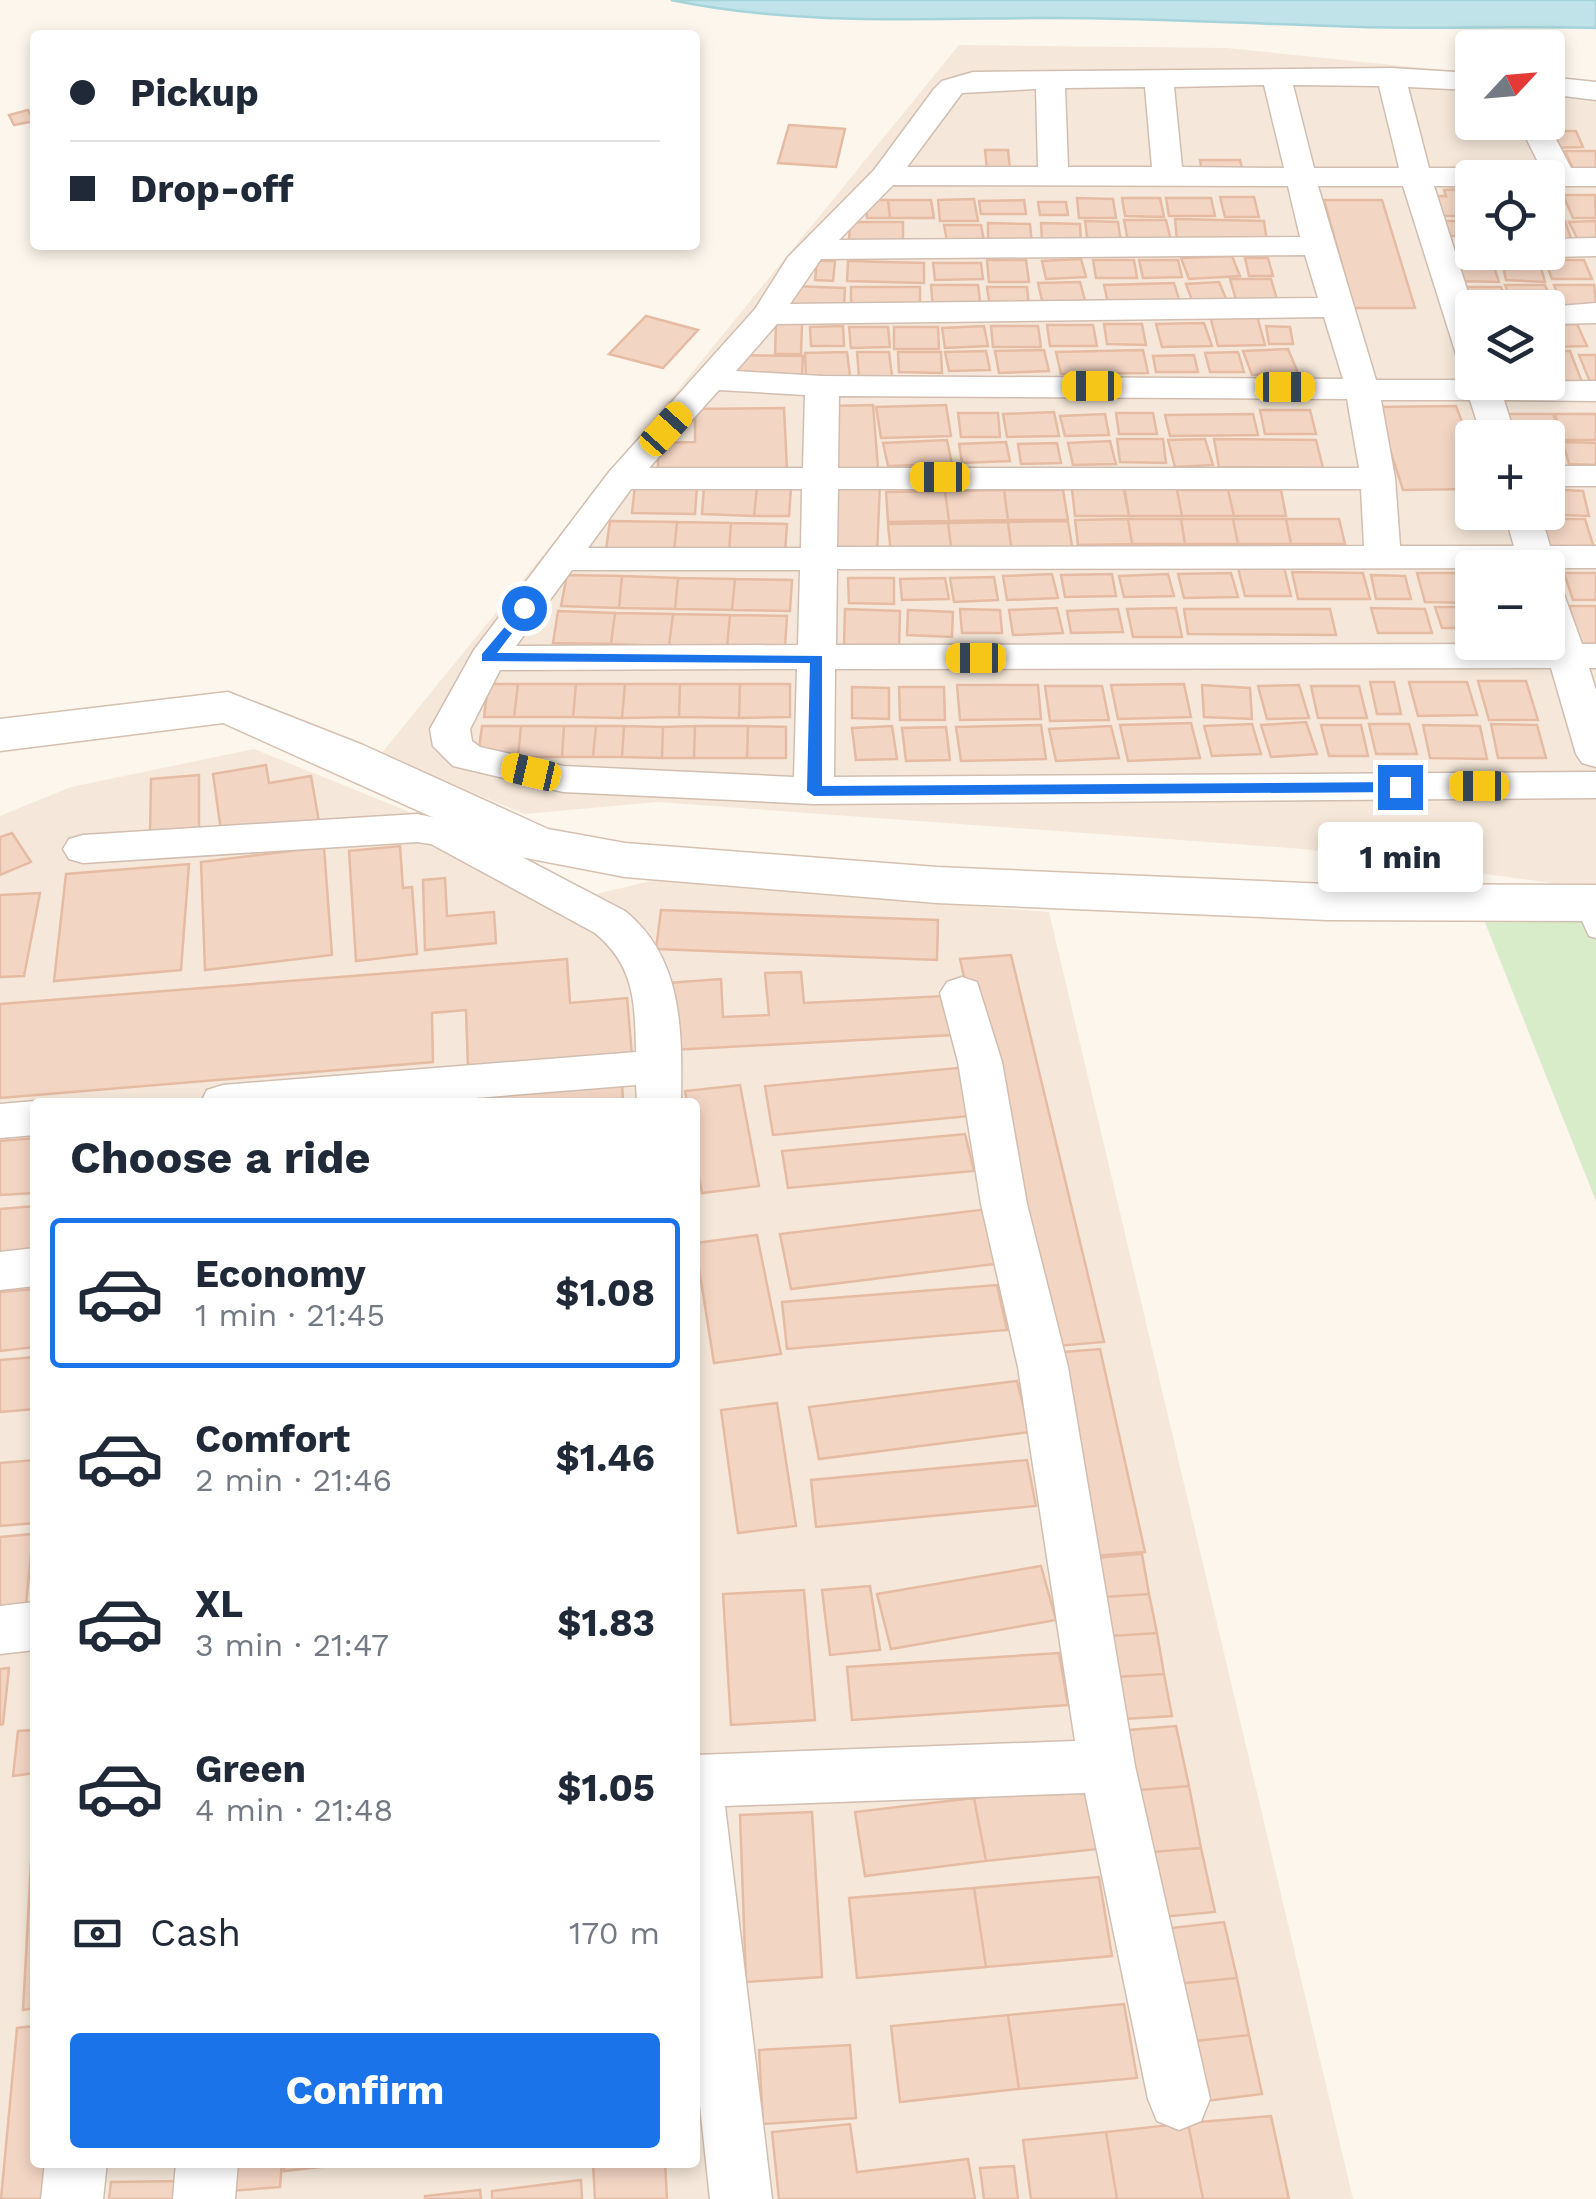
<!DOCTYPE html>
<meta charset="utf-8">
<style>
:root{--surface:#fff;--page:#f6f6f7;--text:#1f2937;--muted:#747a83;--line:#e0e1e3;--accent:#1a73e8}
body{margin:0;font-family:"Work Sans",sans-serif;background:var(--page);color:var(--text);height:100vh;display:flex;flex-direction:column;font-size:38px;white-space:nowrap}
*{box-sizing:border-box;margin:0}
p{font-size:32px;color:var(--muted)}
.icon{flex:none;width:55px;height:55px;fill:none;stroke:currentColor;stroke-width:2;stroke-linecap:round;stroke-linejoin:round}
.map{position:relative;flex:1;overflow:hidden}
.panel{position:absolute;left:30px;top:1098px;width:670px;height:1070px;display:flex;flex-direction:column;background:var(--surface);border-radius:10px;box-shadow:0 5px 15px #0003}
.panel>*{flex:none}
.hud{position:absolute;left:30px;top:30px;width:670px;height:220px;border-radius:10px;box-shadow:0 5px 15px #0003;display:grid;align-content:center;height:220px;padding:0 40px;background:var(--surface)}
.needle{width:65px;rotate:64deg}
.controls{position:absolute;left:1455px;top:30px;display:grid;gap:20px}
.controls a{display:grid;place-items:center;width:110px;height:110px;border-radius:10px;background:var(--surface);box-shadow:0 5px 15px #0003;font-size:50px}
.end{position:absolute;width:45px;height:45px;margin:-22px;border:12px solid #1a73e8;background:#fff;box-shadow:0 0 0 5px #fff}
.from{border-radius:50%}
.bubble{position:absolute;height:70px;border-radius:10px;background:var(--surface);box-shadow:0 5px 15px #0003;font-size:32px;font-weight:700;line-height:70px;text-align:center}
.car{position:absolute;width:30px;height:60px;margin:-30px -15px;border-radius:12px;box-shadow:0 0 8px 2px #0007;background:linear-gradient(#f5c518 24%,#345 0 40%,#f5c518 0 76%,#345 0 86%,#f5c518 0)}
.hud b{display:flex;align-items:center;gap:35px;height:95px;font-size:38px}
.hud b+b{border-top:2px solid var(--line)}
.hud i{width:25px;height:25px;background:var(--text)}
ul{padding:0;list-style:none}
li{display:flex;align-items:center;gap:30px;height:150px;margin:0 20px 15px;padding:0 20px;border:5px solid transparent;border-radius:10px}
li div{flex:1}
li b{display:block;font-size:38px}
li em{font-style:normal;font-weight:700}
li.on{border-color:var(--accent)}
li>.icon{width:90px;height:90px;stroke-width:1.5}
h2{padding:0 40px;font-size:45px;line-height:120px}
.pay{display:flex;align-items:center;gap:25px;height:110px;padding:0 40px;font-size:38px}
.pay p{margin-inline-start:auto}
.button{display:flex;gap:20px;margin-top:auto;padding:20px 40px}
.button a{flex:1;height:115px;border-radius:10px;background:var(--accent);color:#fff;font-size:40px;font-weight:700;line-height:115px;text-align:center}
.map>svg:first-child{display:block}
</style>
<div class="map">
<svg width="1596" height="2199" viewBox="0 0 1596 2199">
<rect width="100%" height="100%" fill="#fdf6ec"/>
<path fill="#f5e8da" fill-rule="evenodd" d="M959 45 1227 48 1472 73V122H1548V80L1596 85V889L1303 849 657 802 525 814 380 755ZM1472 178H1548V252H1472ZM1472 308H1548V382H1472ZM1472 438H1548V512H1472ZM1472 568H1548V642H1472Z
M254 749 499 848 596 894 655 880 1049 912 1353 2199H0V816L71 787ZM35 1102H695V2162H35Z"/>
<path fill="#d8ecc9" d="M1480 910 1596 912V1201Z"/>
<path fill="#bfe3e8" stroke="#a5d3da" stroke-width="2.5" d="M671 0H1596V28C1518 26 1439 29 1361 27 1252 24 1143 17 1034 18 913 19 791 25 671 0Z"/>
<path fill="#f3d5c3" stroke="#e6bba3" stroke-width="2.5" d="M28 110 34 121 14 125 9 115Z
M789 125 845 129 836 167 778 163Z
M1539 131H1576L1583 147 1546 148Z
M985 150H1008L1010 170H987Z
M1565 151H1596V170L1574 171Z
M1200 160H1240L1243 171 1202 172Z
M1464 189 1472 216H1435L1427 196H1446L1444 190Z
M1548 193H1552L1563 216H1548Z
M1563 195H1595L1596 218H1573Z
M1220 197H1254L1259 217H1225Z
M1077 198 1113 199 1116 218H1079Z
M1122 198H1160L1164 217 1125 216Z
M1166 198H1211L1215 216H1169Z
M974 199 978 221H940L938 200Z
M866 200H888L890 218H867Z
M888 200H931L934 218H890Z
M1024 200 1026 214H981L979 201Z
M1324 200H1382L1415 308H1354Z
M1038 202H1066L1068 215H1040Z
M1175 219 1264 221 1267 242 1177 240Z
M1124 220H1166L1171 241H1128Z
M1085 221 1118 222 1121 243H1088Z
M1441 221H1472V236H1446Z
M1548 221H1565L1572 241H1548Z
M1596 221V241L1579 242 1569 222Z
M850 222H903V242H849Z
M988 223 1030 224 1032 245 988 244Z
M1041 223 1080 224 1081 244 1042 243Z
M944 225H981L985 246 948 247Z
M1232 256 1240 276 1189 279 1181 258Z
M1245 258H1268L1273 276H1249Z
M1081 259 1086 277 1046 279 1042 261Z
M987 260H1026L1029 282H989Z
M1093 260H1134L1137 278H1096Z
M1139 260H1178L1182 277 1143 278Z
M1447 260 1492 261 1499 282 1453 281Z
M1545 260H1584L1592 279H1552Z
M817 261H835L833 281 815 280Z
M848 261 924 263V283L847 281Z
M1502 262 1540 264 1545 282 1506 280Z
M933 263H981L983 279 935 280Z
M1230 279H1271L1278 303H1237Z
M1080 282 1086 304 1043 305 1038 283Z
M1219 282 1227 301 1193 303 1186 284Z
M1174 283 1181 306 1109 308 1104 285Z
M931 285H978L981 309H933Z
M1505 285H1545L1554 307H1514Z
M1554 285H1594L1596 306 1562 305Z
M790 286 845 288 844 307 788 304Z
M851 287H920V307H851Z
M987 287H1027L1029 307H990Z
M1454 287H1501L1509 306 1461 307Z
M646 316 698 330 663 368 609 354Z
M1210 316H1257L1265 345 1218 346Z
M776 323H802L801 354H775Z
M1204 323 1212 346 1162 347 1156 324Z
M1104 324H1142L1146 345 1107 344Z
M1577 324 1587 346 1548 347V325Z
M1047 325H1093L1097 346H1050Z
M843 326 844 346H811L810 327Z
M984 326 988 346 945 348 942 328Z
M991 326H1038L1041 347H993Z
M1266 326 1290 327 1293 344H1269Z
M849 327H888L890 347 851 348Z
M894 327H938L939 349H894Z
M1288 349 1298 373 1252 375 1243 351Z
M1044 350 1049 371 999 373 995 351Z
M1143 350 1148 373 1061 374 1056 352Z
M986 351 990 370 949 371 945 352Z
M1548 351H1570L1582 382H1548Z
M847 352 850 376 806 377 805 353Z
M857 352H889L892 376 859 377Z
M898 352H941L942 373 899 372Z
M1238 352 1244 372H1210L1205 353Z
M734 355 803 356 802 376 732 375Z
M1194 355 1198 372H1156L1153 356Z
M1579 355H1596V382H1590Z
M873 405 878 468 835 469 831 406Z
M946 405 951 436 881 438 876 407Z
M1456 406 1472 449V489L1403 490 1376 407Z
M784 408 787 470 658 472V443L695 442V409Z
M1260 410H1310L1316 434H1265Z
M1054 412 1059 436 1007 437 1003 414Z
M958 413H998L1000 437H961Z
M1116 413H1153L1157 434H1119Z
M1105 414 1109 435 1065 436 1060 416Z
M1253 414 1258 435 1170 436 1165 415Z
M1499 414H1553L1562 437H1507Z
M1555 414H1596V440H1564Z
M1117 439H1163L1166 463 1120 462Z
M1205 439 1213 465 1175 467 1168 440Z
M1214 439 1316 440 1323 468 1219 467Z
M947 440 952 464 888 466 883 443Z
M1110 441 1116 464 1073 465 1068 443Z
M1006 442 1010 461 962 463 959 444Z
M1548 442H1557L1564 466H1548Z
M1563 442 1596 443V465L1569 464Z
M1057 443 1061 463 1021 464 1018 444Z
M1071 480H1122L1129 516H1075Z
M1123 480H1175L1182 516H1129Z
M836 483 880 484 877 554 832 553Z
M635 485 697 486 695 514 632 513Z
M704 486 757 487 754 516 702 514Z
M757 487 791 488 789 516H754Z
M1548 489 1583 491 1589 516 1536 514 1548 512Z
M1004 490H1063L1068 520H1008Z
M1004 490 1008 520 949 521 945 491Z
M1177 490H1228L1234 516H1182Z
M1228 490H1281L1286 516H1234Z
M945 491 949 521 888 522 886 492Z
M1128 519 1132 544 1078 545 1075 520Z
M1128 519H1181L1185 544H1132Z
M1181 519H1233L1238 544H1185Z
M1233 519H1286L1291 544H1238Z
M1286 519H1339L1345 544H1291Z
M1527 519H1585L1594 548 1536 547Z
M610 521 677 522 674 551 606 550Z
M1068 521 1073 552 1012 553 1008 522Z
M677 522 731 523 729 553 674 551Z
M1008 522 1012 553 952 554 948 523Z
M731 523 787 524 785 554 729 553Z
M948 523 952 554 891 555 888 524Z
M1283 563 1291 596H1245L1237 564Z
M1292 572 1363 573 1370 599H1298Z
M1231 573 1238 597 1184 598 1178 574Z
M1417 573H1463L1472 603 1425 602Z
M1564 573H1596V600H1573Z
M1052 574 1058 598 1007 600 1003 576Z
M1112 574 1116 596 1065 597 1061 575Z
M1168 574 1174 596 1124 597 1119 576Z
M567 575 622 576 619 608 561 606Z
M1371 575 1405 576 1411 599H1376Z
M622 576 678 578 675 609 619 608Z
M994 577 998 600 954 602 950 578Z
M678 578 735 579 732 610 675 609Z
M848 578H894V604L849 603Z
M945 578 949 599 902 600 900 579Z
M735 579 792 580 790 611 732 610Z
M1569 606H1596V644H1581Z
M1435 607H1472V628H1442Z
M1057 608 1063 633 1013 635 1009 610Z
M1176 608 1182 637H1133L1127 609Z
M1371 608 1425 609 1432 633H1378Z
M845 609 900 611 899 648 844 646Z
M960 609 1000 610 1002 633H962Z
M1118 609 1123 632 1071 633 1067 611Z
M1184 609H1330L1336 635 1188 634Z
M908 610 953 612 952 637 907 635Z
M558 611 615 613 611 644 553 643Z
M615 613 673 614 669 646 611 644Z
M673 614 730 615 727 647 669 646Z
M730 615 787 616 785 647 727 646Z
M1478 681H1526L1538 720H1489Z
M1370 682H1394L1401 714H1377Z
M1409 682H1467L1477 715 1418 716Z
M488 684H518L514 717H484Z
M518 684H576L573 717H514Z
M576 684H625L622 718 573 717Z
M625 684H680L679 717 622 718Z
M680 684H740L739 718 679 717Z
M740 684H790V717L739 718Z
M1184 684 1191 717 1118 719 1111 685Z
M957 685H1038L1041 719 960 720Z
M1202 685 1250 688 1252 719 1204 717Z
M1299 685 1309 718 1267 719 1258 686Z
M1045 686H1102L1109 720 1050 721Z
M1311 686H1359L1367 718H1318Z
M852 687 889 688V719L852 718Z
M899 687H944L945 720H900Z
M1306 722 1317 754 1271 757 1261 725Z
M1191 723 1200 758 1128 761 1120 725Z
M1252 724 1261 754 1212 756 1204 726Z
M1369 724H1409L1417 754H1376Z
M1491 724 1537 725 1546 758H1498Z
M1041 725 1046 759 961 761 956 727Z
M1321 725H1361L1368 756H1329Z
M1423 725 1480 726 1487 759 1430 758Z
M482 726H521L518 757H478Z
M521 726H564L562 757H518Z
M564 726H596L593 757H562Z
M596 726H624L622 757H593Z
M624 726 663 727 662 758 622 757Z
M695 726 694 758H662L663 727Z
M695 726H748L747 758H694Z
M748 726 786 727V758H747Z
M892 726 897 759 856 760 852 728Z
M1111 726 1119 758 1056 761 1049 729Z
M946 727 950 760 906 761 902 728Z
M266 765 269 783 311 776 319 822 222 838 213 774Z
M199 775V828L150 834 151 779Z
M12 833 31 862 0 875V837Z
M400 846 403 888 412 887 417 954 356 961 349 851Z
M324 847 332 955 205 970 201 862Z
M189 864 181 970 54 981 66 874Z
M445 878 447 916 494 912 496 943 425 950 423 880Z
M40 893 24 976 0 977V895Z
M661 910 938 920 937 960 656 949Z
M1011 955 1104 1342 1045 1347 960 959Z
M567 959 570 1003 627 998 632 1055 468 1069 466 1010 432 1013 433 1062 0 1098V1004Z
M801 972 804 1003 945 996 952 1035 672 1050 668 983 721 979 723 1017 769 1015 765 973Z
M968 1067 980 1115 773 1135 765 1086Z
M622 1080 623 1102H307Z
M740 1085 759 1186 702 1193 695 1153V1102H687L685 1091Z
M965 1134 974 1171 788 1188 782 1151Z
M35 1138V1193L0 1195V1141Z
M35 1206V1251L0 1254V1209Z
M988 1209 1003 1263 791 1289 780 1234Z
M757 1235 781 1354 714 1363 695 1243Z
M997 1285 1007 1330 787 1349 782 1302Z
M35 1289V1347L0 1351V1292Z
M1100 1349 1145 1552 1093 1556 1051 1353Z
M35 1357V1409L0 1412V1360Z
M1017 1381 1030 1432 819 1459 809 1407Z
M777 1403 796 1526 738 1533 721 1410Z
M35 1460V1523L0 1526V1463Z
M1027 1460 1036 1506 816 1527 811 1480Z
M33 1534 26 1605 0 1607V1537Z
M1142 1554 1149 1594 1088 1598 1081 1559Z
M1041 1566 1056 1620 891 1649 877 1594Z
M870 1586 880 1650 830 1655 822 1590Z
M804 1590 815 1720 731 1725 723 1594Z
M1149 1594 1157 1633 1095 1637 1088 1598Z
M1157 1633 1164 1674 1101 1678 1095 1637Z
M1059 1653 1068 1705 852 1720 847 1667Z
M9 1668 3 1724 0 1725V1669Z
M1164 1674 1172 1716 1109 1720 1101 1678Z
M1176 1726 1189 1786 1128 1791 1117 1731Z
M35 1730V1773L13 1776 18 1731Z
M1093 1784 1107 1848 986 1861 974 1798Z
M1189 1786 1201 1848 1140 1853 1128 1791Z
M974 1798 986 1861 865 1876 855 1812Z
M812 1812 822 1977 746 1982 740 1815Z
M1201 1848 1215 1912 1151 1918 1140 1853Z
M31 1863H35V2008L23 2010Z
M1099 1877 1112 1956 986 1967 974 1888Z
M974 1888 986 1967 857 1978 849 1898Z
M1224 1922 1237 1978 1165 1985 1153 1930Z
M1237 1978 1249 2035 1177 2043 1165 1985Z
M1124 2004 1137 2078 1019 2089 1008 2015Z
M1008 2015 1019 2089 900 2102 891 2026Z
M35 2026V2162H51L48 2199H1L17 2028Z
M1249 2035 1262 2094 1189 2103 1177 2043Z
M850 2045 856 2118 763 2124 759 2050Z
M1271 2116 1289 2199H1203L1188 2123Z
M1188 2123 1203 2199H1117L1106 2132Z
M850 2124 857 2172 968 2159 975 2199H779L772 2132Z
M1106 2132 1117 2199H1031L1023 2140Z
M231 2162H282L280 2187 230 2191Z
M284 2162H339V2165L284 2171Z
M665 2162 667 2199H595L593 2163Z
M1014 2166 1018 2199H984L980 2168Z
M581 2180 582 2199H492V2191Z
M180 2181 178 2199H109L111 2182Z
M480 2190 481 2199H425V2196Z"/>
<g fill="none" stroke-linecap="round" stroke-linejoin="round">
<defs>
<path id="lane" d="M1584 896 1591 898 1596 907V938L1589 936 1574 903Z"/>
<path id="street" d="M1391 68 1472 73V90L1408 87 1429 168H1541L1518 122H1547L1571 168H1596V186H1548V178H1472V186H1434L1473 308 1472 364 1460 361 1456 354 1403 186H1318L1376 380H1466L1472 374V382L1596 381V401L1504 400 1516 438H1482L1470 400H1381L1395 478 1400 546H1514L1504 512H1540L1550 546H1596V568H1556L1548 577V568L837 569 836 645 1544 644 1548 642V583L1561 586 1582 644H1596V668H1589L1596 690V767L1582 763 1576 754 1551 668 835 669 834 777 1596 772V798L814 804 563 792 453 766 433 746 430 729 474 650 609 472 755 309 788 257 874 170 934 89 942 81 973 72ZM1264 85 1284 168 1182 167 1174 87ZM1293 85 1379 86 1399 168H1314ZM1145 87 1152 167H1068L1065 88ZM1036 89 1038 167H907L962 93ZM893 185 1288 186 1300 237 839 240ZM1305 255 1318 298 790 304 821 259ZM1324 317 1343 379 822 376 736 371 777 324ZM719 390 805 395 803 468H649ZM839 396 1347 399 1359 468H838ZM631 489H802L801 548H588ZM838 489H1361L1364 546 837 547ZM572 570H800L798 645 516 646ZM797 669 794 777 563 766 480 747 472 741 470 729 500 670Z
M1548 77 1596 82V100L1548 94Z
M1596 238V256L1548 257 1535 252H1548V239Z
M1596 303V323L1548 324V308H1536Z
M1548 466H1596V486H1548Z
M417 814 455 822 625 911C684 959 682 1032 681 1102H637L636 1085 425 1102H201L207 1090 223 1085 636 1052C635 1003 635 966 595 933L431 844 417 842 83 863 69 859 63 849 69 839 83 835Z
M962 977 977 982 1002 1062 1027 1204 1068 1367 1135 1766 1210 2099 1201 2121 1179 2130 1157 2121 1148 2099 1085 1793 725 1806 772 2199H710L695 2059V1755L1075 1741 1018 1367 981 1204 958 1062 940 993 947 982Z
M35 1101 40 1102H35V1135L0 1138V1104Z
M35 1248V1286L0 1290V1252Z
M35 1602V1650L0 1654V1606Z
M45 2162H107L103 2199H41Z
M176 2162H238L235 2199H173Z"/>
<path id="secondary" d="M228 692 363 745 548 829 625 843 937 867 1327 884 1596 885V921L1327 920 937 903 625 877 521 857 223 723 0 751V719Z"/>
</defs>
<use href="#lane" stroke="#d1beb0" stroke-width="3"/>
<use href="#street" stroke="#d1beb0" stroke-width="3"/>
<use href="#secondary" stroke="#d6c0b0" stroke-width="3"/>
<use href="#lane" fill="#fff" fill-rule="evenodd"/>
<use href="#street" fill="#fff" fill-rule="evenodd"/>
<use href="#secondary" fill="#fff" fill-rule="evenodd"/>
</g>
<path fill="#1a73e8" d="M524 604 531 608 497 653 822 656V786L1400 782 1408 787 1400 792 814 796 807 791 810 663 482 661V654Z"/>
</svg>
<div class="controls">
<a><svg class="needle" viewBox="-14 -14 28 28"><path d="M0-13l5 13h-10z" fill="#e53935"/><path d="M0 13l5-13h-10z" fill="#747a83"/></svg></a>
<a><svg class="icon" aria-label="locate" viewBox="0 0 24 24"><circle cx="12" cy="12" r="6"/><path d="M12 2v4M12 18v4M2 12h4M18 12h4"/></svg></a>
<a><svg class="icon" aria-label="layers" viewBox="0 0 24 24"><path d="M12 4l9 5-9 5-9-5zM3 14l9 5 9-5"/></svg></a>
<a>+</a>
<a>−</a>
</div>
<i class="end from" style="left:524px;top:608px"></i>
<i class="end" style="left:1400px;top:787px"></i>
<div class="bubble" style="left:1318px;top:822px;width:165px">1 min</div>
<i class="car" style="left:1092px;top:386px;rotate:270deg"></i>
<i class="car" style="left:1285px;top:387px;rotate:90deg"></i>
<i class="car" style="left:666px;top:429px;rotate:42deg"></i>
<i class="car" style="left:940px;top:477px;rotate:270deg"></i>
<i class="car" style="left:976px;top:658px;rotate:270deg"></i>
<i class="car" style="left:531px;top:772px;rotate:283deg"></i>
<i class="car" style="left:1479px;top:786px;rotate:270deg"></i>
<div class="hud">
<b><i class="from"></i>Pickup</b>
<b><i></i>Drop-off</b>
</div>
<section class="panel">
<h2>Choose a ride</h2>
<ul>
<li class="on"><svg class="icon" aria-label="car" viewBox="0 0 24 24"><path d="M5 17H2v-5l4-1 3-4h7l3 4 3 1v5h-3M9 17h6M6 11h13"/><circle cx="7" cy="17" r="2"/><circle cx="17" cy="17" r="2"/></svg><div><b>Economy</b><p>1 min · 21:45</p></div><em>$1.08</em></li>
<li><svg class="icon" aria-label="car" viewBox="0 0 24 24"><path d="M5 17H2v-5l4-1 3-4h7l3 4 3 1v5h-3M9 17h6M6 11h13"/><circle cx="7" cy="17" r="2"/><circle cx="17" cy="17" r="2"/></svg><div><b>Comfort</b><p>2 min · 21:46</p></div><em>$1.46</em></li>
<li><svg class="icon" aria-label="car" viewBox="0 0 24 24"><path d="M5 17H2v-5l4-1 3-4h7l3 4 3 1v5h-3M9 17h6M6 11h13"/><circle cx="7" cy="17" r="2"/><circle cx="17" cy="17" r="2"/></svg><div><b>XL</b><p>3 min · 21:47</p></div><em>$1.83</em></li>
<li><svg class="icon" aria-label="car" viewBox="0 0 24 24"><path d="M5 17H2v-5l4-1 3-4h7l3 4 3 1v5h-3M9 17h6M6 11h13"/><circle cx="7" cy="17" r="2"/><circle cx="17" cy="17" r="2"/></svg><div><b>Green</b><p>4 min · 21:48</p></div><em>$1.05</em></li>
</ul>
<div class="pay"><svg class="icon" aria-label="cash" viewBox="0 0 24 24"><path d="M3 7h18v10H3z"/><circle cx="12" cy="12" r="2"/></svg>Cash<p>170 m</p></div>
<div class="button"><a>Confirm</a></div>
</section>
</div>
